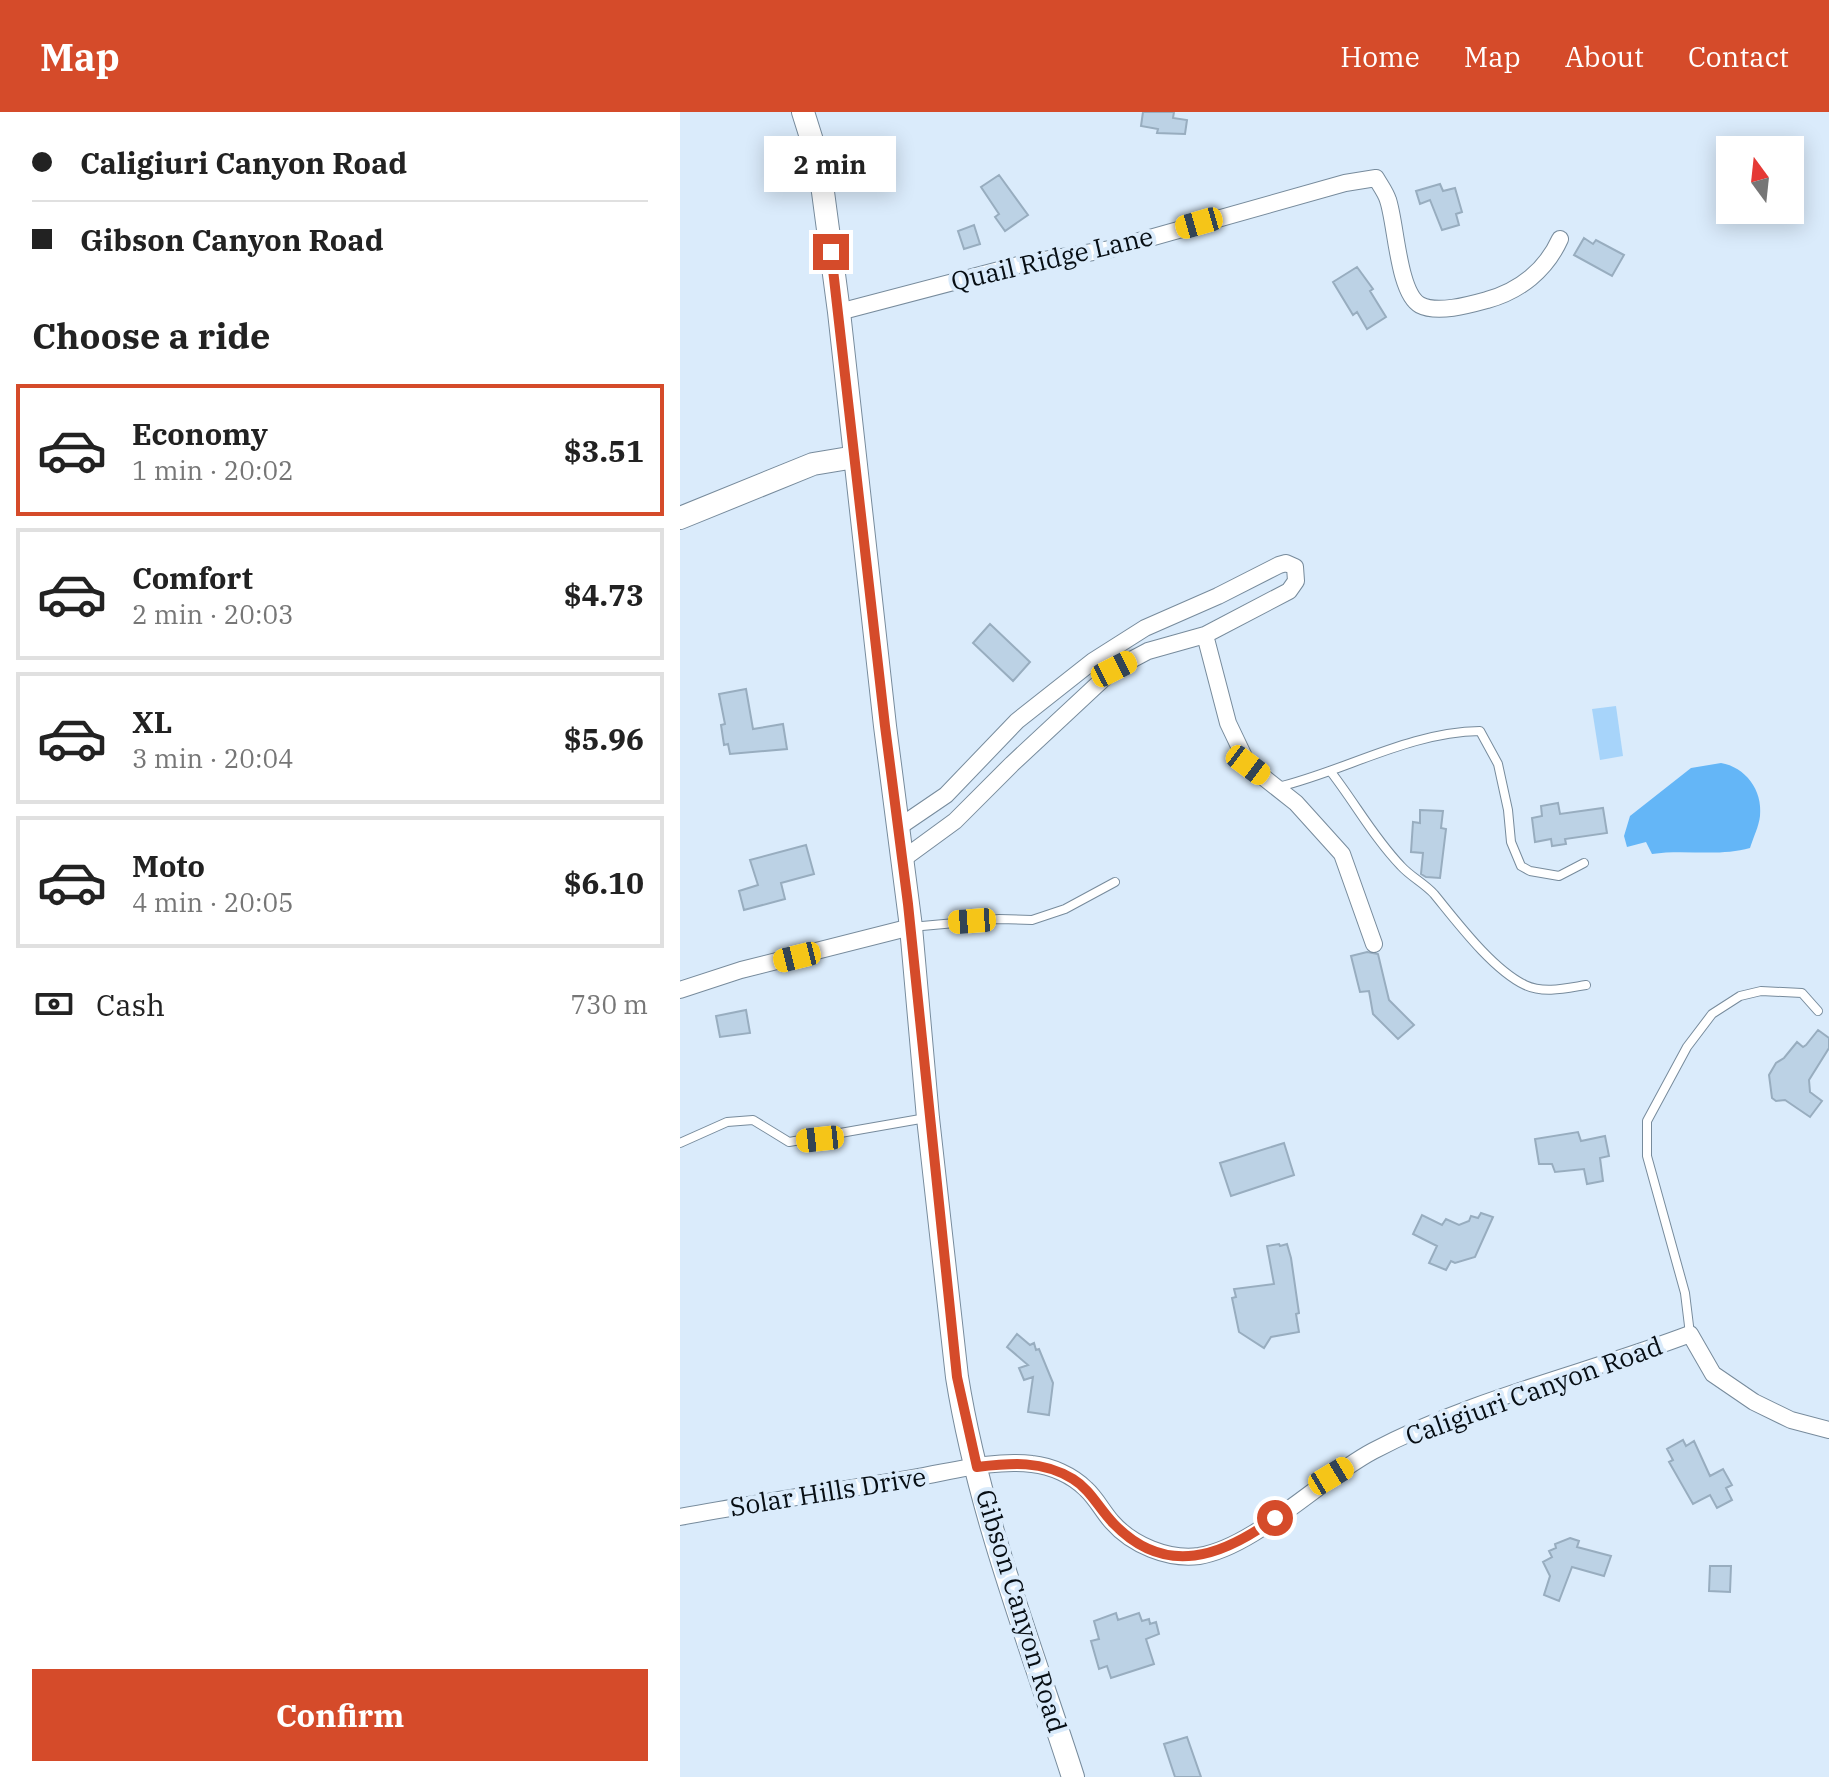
<!DOCTYPE html>
<meta charset="utf-8">
<style>
:root{--surface:#fff;--page:#f6f6f6;--text:#222;--muted:#767676;--line:#e0e0e0;--accent:#d54b2a}
body{margin:0;font-family:"IBM Plex Serif",serif;background:var(--page);color:var(--text);height:100vh;display:flex;flex-direction:column;font-size:30px;white-space:nowrap}
*{box-sizing:border-box;margin:0}
p{font-size:26px;color:var(--muted)}
.icon{flex:none;width:44px;height:44px;fill:none;stroke:currentColor;stroke-width:2;stroke-linecap:round;stroke-linejoin:round}
.map{position:relative;flex:1;overflow:hidden}
.details{display:flex;flex-direction:column;background:var(--surface);width:680px}
.details>*{flex:none}
.top-card{display:grid;align-content:center;height:176px;padding:0 32px;background:var(--surface)}
.needle{width:52px;rotate:345deg}
.buttons{position:absolute;left:1036px;top:24px;display:grid;gap:16px}
.buttons a{display:grid;place-items:center;width:88px;height:88px;border-radius:0px;background:var(--surface);box-shadow:0 4px 20px #0003;font-size:40px}
.end{position:absolute;width:36px;height:36px;margin:-18px;border:10px solid #d54b2a;background:#fff;box-shadow:0 0 0 4px #fff}
.from{border-radius:50%}
.bubble{position:absolute;height:56px;border-radius:0px;background:var(--surface);box-shadow:0 4px 20px #0003;font-size:26px;font-weight:800;line-height:56px;text-align:center}
.car{position:absolute;width:24px;height:48px;margin:-24px -12px;border-radius:10px;box-shadow:0 0 6px 2px #0007;background:linear-gradient(#f5c518 24%,#345 0 40%,#f5c518 0 76%,#345 0 86%,#f5c518 0)}
.top-card b{display:flex;align-items:center;gap:28px;height:76px;font-size:30px}
.top-card b+b{border-top:2px solid var(--line)}
.top-card i{width:20px;height:20px;background:var(--text)}
ul{padding:0;list-style:none}
li{display:flex;align-items:center;gap:24px;height:132px;margin:0 16px 12px;padding:0 16px;border:4px solid var(--line);border-radius:0px}
li div{flex:1}
li b{display:block;font-size:30px}
li em{font-style:normal;font-weight:800}
li.on{border-color:var(--accent)}
li>.icon{width:72px;height:72px;stroke-width:1.5}
h2{padding:0 32px;font-size:36px;line-height:96px}
.pay{display:flex;align-items:center;gap:20px;height:88px;padding:0 32px;font-size:30px}
.pay p{margin-inline-start:auto}
.button{display:flex;gap:16px;margin-top:auto;padding:16px 32px}
.button a{flex:1;height:92px;border-radius:0px;background:var(--accent);color:#fff;font-size:32px;font-weight:800;line-height:92px;text-align:center}
header{display:flex;align-items:center;gap:48px;box-sizing:border-box;height:112px;padding:0 40px;background:var(--accent);color:#fff}
header strong{font-size:38px}
nav{display:flex;gap:44px;margin-inline-start:auto;font-size:28px}
main{display:flex;flex:1;min-height:0}
.map>svg:first-child{display:block}
</style>
<header>
<strong>Map</strong>
<nav><a>Home</a><a>Map</a><a>About</a><a>Contact</a></nav>
</header>
<main>
<section class="details">
<div class="top-card">
<b><i class="from"></i>Caligiuri Canyon Road</b>
<b><i></i>Gibson Canyon Road</b>
</div>
<h2>Choose a ride</h2>
<ul>
<li class="on"><svg class="icon" aria-label="car" viewBox="0 0 24 24"><path d="M5 17H2v-5l4-1 3-4h7l3 4 3 1v5h-3M9 17h6M6 11h13"/><circle cx="7" cy="17" r="2"/><circle cx="17" cy="17" r="2"/></svg><div><b>Economy</b><p>1 min · 20:02</p></div><em>$3.51</em></li>
<li><svg class="icon" aria-label="car" viewBox="0 0 24 24"><path d="M5 17H2v-5l4-1 3-4h7l3 4 3 1v5h-3M9 17h6M6 11h13"/><circle cx="7" cy="17" r="2"/><circle cx="17" cy="17" r="2"/></svg><div><b>Comfort</b><p>2 min · 20:03</p></div><em>$4.73</em></li>
<li><svg class="icon" aria-label="car" viewBox="0 0 24 24"><path d="M5 17H2v-5l4-1 3-4h7l3 4 3 1v5h-3M9 17h6M6 11h13"/><circle cx="7" cy="17" r="2"/><circle cx="17" cy="17" r="2"/></svg><div><b>XL</b><p>3 min · 20:04</p></div><em>$5.96</em></li>
<li><svg class="icon" aria-label="car" viewBox="0 0 24 24"><path d="M5 17H2v-5l4-1 3-4h7l3 4 3 1v5h-3M9 17h6M6 11h13"/><circle cx="7" cy="17" r="2"/><circle cx="17" cy="17" r="2"/></svg><div><b>Moto</b><p>4 min · 20:05</p></div><em>$6.10</em></li>
</ul>
<div class="pay"><svg class="icon" aria-label="cash" viewBox="0 0 24 24"><path d="M3 7h18v10H3z"/><circle cx="12" cy="12" r="2"/></svg>Cash<p>730 m</p></div>
<div class="button"><a>Confirm</a></div>
</section>
<div class="map">
<svg width="1149" height="1665" viewBox="0 0 1149 1665">
<rect width="100%" height="100%" fill="#daebfb"/>
<path fill="#a7d4fa" d="M936 594 943 644 920 648 912 597Z"/>
<path fill="#64b6f7" d="M1041 651C1065 655 1083 678 1080 704 1079 714 1073 726 1070 736 1039 745 1004 737 972 742L966 730 947 735 944 724 950 704 1011 656Z"/>
<path fill="#bcd2e5" stroke="#98adbf" stroke-width="2" d="M463 0H494L493 6 507 8 505 22 477 21 478 17 461 14Z
M319 63 348 103 325 119 315 105 319 102 301 75Z
M760 72 763 79 775 76 782 100 776 102 779 113 762 118 750 88 740 92 736 79Z
M294 113 300 132 284 137 278 119Z
M904 126 913 132 916 128 944 143 932 164 894 143Z
M677 155 693 177 690 179 706 205 687 217 677 200 673 203 653 170Z
M310 512 350 550 333 569 293 531Z
M66 577 73 617 103 612 107 637 50 642 48 632 44 633 41 613 45 612 39 582Z
M878 691 880 702 923 696 927 721 885 727 886 732 872 734 871 727 855 730 852 706 862 704 861 694Z
M740 698 763 699 761 716 766 717 760 766 746 765 741 762 743 741 731 740 733 710 740 711Z
M126 733 134 762 101 771 105 787 64 798 59 779 78 773 70 748Z
M687 840 698 842 709 888 734 913 718 927 693 902 689 879 680 880 671 844Z
M66 898 70 921 40 925 36 904Z
M1138 918 1149 926V936L1129 968 1130 980 1142 989 1130 1005 1105 988 1096 989 1092 986 1089 963 1096 951 1104 946 1117 930 1123 935 1126 933Z
M898 1020 901 1029 925 1024 929 1044 920 1046 923 1069 907 1072 904 1057 875 1060 872 1052H859L855 1027Z
M604 1031 614 1063 551 1084 540 1051Z
M801 1101 813 1105 795 1145 775 1151 771 1149 766 1158 749 1151 757 1134 733 1122 742 1103 762 1113 766 1107 779 1113 789 1109 791 1104 798 1106Z
M599 1132 600 1134 607 1132 611 1146 619 1201 616 1202 619 1220 591 1225 584 1236 559 1220 552 1186 556 1185 554 1177 594 1172 587 1134Z
M337 1222 350 1233 354 1231 356 1238 359 1237 373 1271 369 1303 348 1300 353 1265 344 1268 339 1256 348 1253 327 1235Z
M1003 1328 1006 1334 1014 1329 1030 1364 1043 1357 1052 1373 1046 1376 1052 1388 1037 1396 1030 1383 1013 1392 989 1350 993 1348 987 1337Z
M890 1426 899 1429 897 1435 931 1444 924 1464 892 1455 879 1489 864 1483 870 1464 863 1450 872 1445 869 1439 876 1436 875 1432Z
M1030 1454H1051L1050 1480 1029 1479Z
M436 1501 438 1508 459 1501 462 1509 469 1507 470 1512 476 1510 479 1522 466 1527 474 1552 431 1566 427 1554 419 1557 411 1529 419 1527 414 1509Z
M507 1625 521 1665H495L484 1632Z"/>
<g fill="none" stroke-linecap="round" stroke-linejoin="round">
<defs>
<path id="lane" d="M651 660C675 691 694 726 721 754 731 765 744 771 754 782 777 810 812 857 845 873 864 882 887 876 906 873
M598 675C665 659 729 620 800 619L818 652 828 698 831 730 841 754 850 759 879 764 904 751
M231 815 319 807 352 808 385 797 435 770
M0 1031 47 1010 73 1008 109 1030 246 1006
M1010 1222 1005 1181 967 1044V1009L1007 935 1032 902 1060 884 1081 879 1122 881 1138 899"/>
<path id="street" d="M159 200 346 151 431 137 665 71 696 66C700 73 706 81 708 88 716 111 718 181 740 193 757 202 789 193 807 188 840 179 866 158 880 127
M525 523 548 611 568 653 616 691 662 742 694 832
M219 715 266 683 337 609 413 549 465 516 538 484 599 453 606 451 615 455 616 469 609 479 525 523 468 539 434 557 332 652 275 709 223 747
M0 878 61 858 231 815
M0 1405C77 1391 155 1379 232 1366 270 1360 313 1347 352 1352 371 1354 392 1363 406 1377 416 1386 423 1400 432 1410 452 1433 488 1448 519 1444 575 1435 640 1367 693 1339 793 1286 905 1262 1010 1222L1033 1262 1074 1290 1111 1308 1149 1318"/>
<path id="secondary" d="M123 0 134 35 143 80 159 200 205 614 231 815 248 1006 277 1265C299 1402 351 1534 393 1665
M0 406 133 352 175 345"/>
</defs>
<use href="#lane" stroke="#778b9c" stroke-width="10"/>
<use href="#street" stroke="#778b9c" stroke-width="18"/>
<use href="#secondary" stroke="#778b9c" stroke-width="24"/>
<use href="#lane" stroke="#fff" stroke-width="8"/>
<use href="#street" stroke="#fff" stroke-width="16"/>
<use href="#secondary" stroke="#fff" stroke-width="22"/>
</g>
<g fill="none" stroke-linecap="round" stroke-linejoin="round">
<path stroke="#d54b2a" stroke-width="10" d="M151 140 205 614 228 792 277 1265 297 1355C331 1351 362 1348 393 1367 411 1378 419 1397 434 1412 486 1466 543 1444 595 1406"/>
</g>
<g text-anchor="middle" stroke-width="8" stroke-linejoin="round" paint-order="stroke">
<g font-size="26" fill="#070e14" stroke="#daebfb">
<text transform="translate(372 147) rotate(-13)" y="9">Quail Ridge Lane</text>
<text transform="translate(854 1279) rotate(-20)" y="9">Caligiuri Canyon Road</text>
<text transform="translate(148 1380) rotate(-9)" y="9">Solar Hills Drive</text>
<text transform="translate(341 1499) rotate(73)" y="9">Gibson Canyon Road</text>
</g>
</g>
</svg>
<div class="buttons">
<a><svg class="needle" viewBox="-14 -14 28 28"><path d="M0-13l5 13h-10z" fill="#e53935"/><path d="M0 13l5-13h-10z" fill="#767676"/></svg></a>
</div>
<i class="end from" style="left:595px;top:1406px"></i>
<i class="end" style="left:151px;top:140px"></i>
<div class="bubble" style="left:84px;top:24px;width:132px">2 min</div>
<i class="car" style="left:519px;top:111px;rotate:254deg"></i>
<i class="car" style="left:434px;top:557px;rotate:63deg"></i>
<i class="car" style="left:568px;top:653px;rotate:127deg"></i>
<i class="car" style="left:292px;top:809px;rotate:266deg"></i>
<i class="car" style="left:117px;top:845px;rotate:256deg"></i>
<i class="car" style="left:140px;top:1027px;rotate:264deg"></i>
<i class="car" style="left:651px;top:1364px;rotate:59deg"></i>
</div>
</main>
